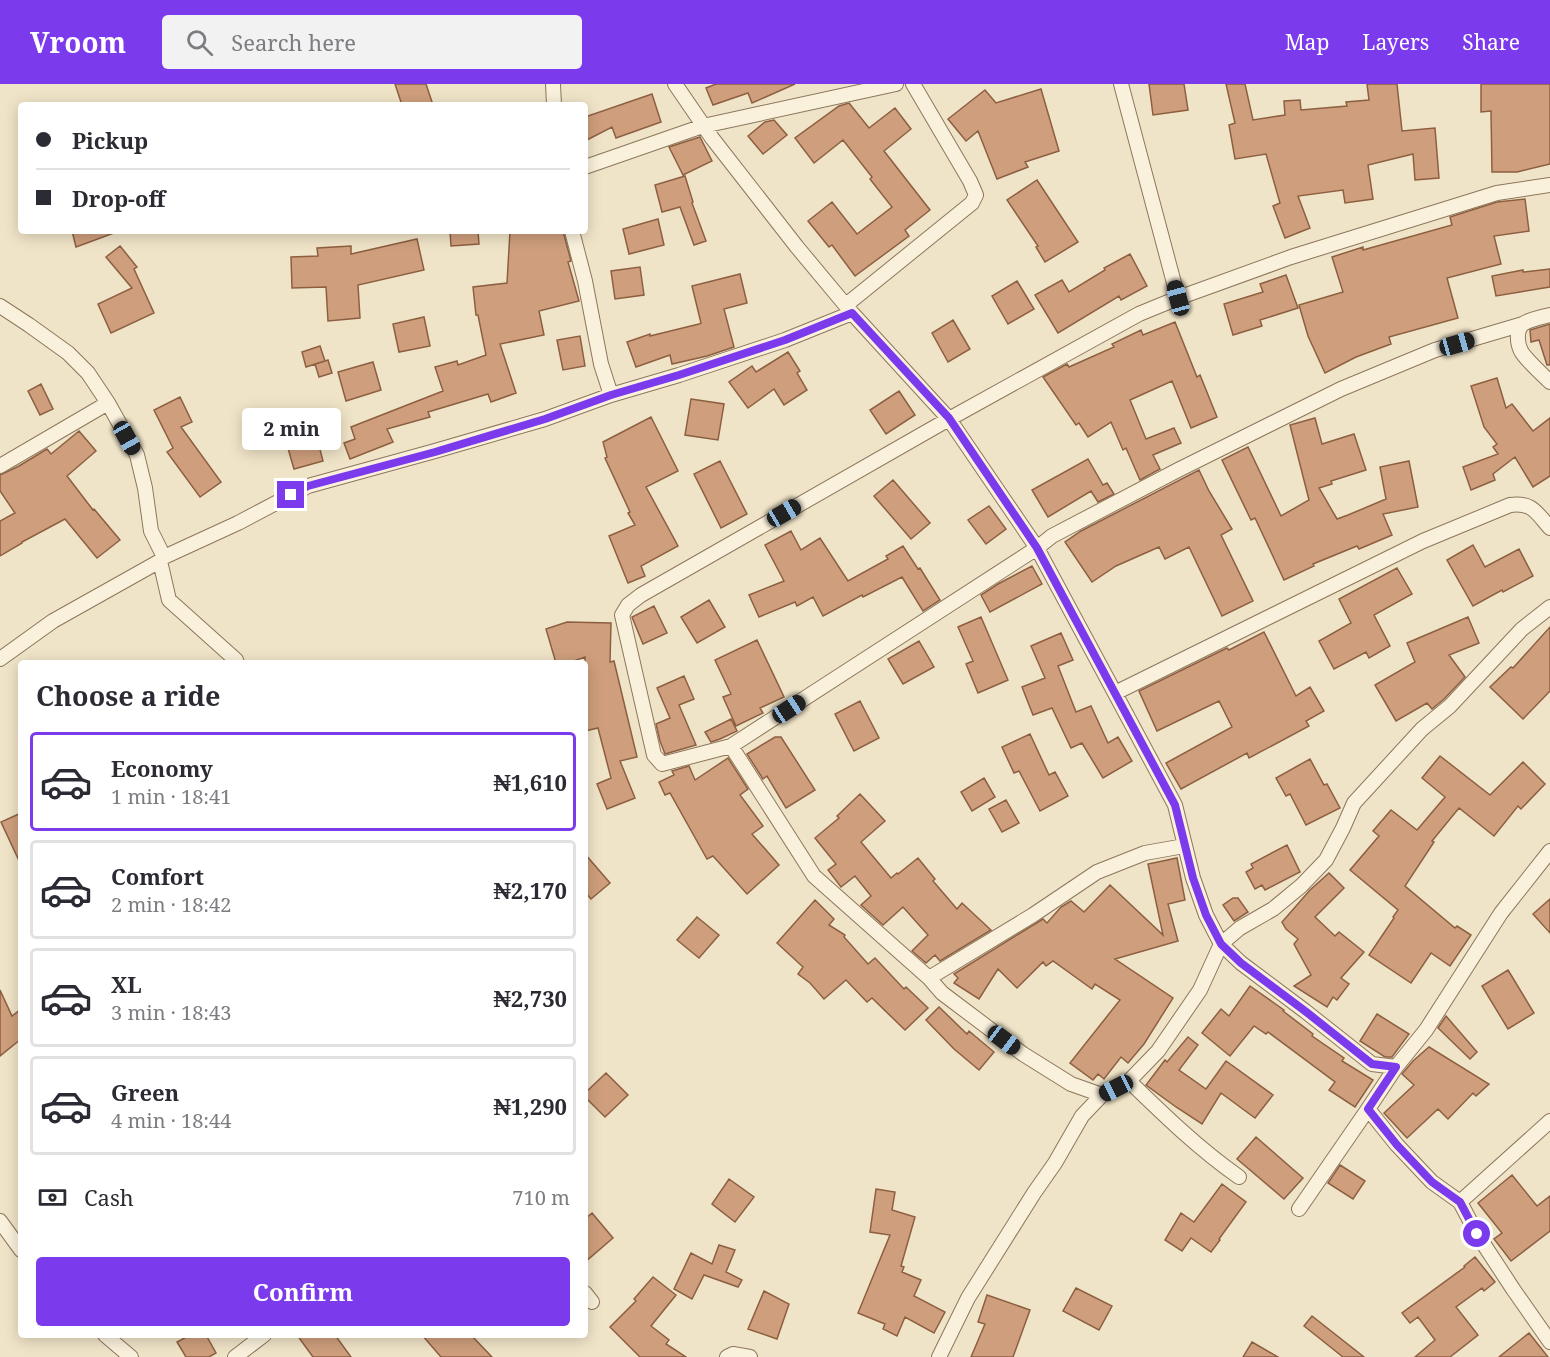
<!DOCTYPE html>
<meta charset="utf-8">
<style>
:root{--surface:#fff;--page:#f2f2f3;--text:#2b2b33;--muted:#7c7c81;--line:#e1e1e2;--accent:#7c3aed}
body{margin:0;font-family:"Noto Serif",serif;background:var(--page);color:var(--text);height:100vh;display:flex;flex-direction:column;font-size:22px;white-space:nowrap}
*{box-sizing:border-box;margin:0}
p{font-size:20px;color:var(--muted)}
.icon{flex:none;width:33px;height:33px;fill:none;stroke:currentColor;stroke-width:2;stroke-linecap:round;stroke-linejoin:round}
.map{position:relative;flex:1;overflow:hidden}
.drawer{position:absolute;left:18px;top:576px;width:570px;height:678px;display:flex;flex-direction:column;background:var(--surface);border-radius:6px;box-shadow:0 3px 15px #0003}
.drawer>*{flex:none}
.top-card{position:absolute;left:18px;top:18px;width:570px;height:132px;border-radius:6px;box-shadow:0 3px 15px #0003;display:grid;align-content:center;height:132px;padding:0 18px;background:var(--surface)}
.end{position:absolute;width:27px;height:27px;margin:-14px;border:8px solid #7c3aed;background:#fff;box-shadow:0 0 0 3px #fff}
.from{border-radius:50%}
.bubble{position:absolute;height:42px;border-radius:6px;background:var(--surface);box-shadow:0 3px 15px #0003;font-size:20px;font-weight:700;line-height:42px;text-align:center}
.car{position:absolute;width:18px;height:36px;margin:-18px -9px;border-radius:8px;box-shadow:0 0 4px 2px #0007;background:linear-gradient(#222 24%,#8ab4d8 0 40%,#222 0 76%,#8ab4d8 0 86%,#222 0)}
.top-card b{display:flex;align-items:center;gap:21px;height:57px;font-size:22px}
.top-card b+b{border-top:2px solid var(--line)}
.top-card i{width:15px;height:15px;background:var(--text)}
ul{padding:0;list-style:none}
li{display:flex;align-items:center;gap:18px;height:99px;margin:0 12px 9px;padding:0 6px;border:3px solid var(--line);border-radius:6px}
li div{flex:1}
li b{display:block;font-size:22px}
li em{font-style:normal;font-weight:700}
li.on{border-color:var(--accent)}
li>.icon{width:54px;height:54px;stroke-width:1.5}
h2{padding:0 18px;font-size:27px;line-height:72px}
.pay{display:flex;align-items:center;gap:15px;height:66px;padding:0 18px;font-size:22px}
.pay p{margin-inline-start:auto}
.cta{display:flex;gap:12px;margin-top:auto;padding:12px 18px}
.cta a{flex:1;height:69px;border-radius:6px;background:var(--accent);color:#fff;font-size:24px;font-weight:700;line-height:69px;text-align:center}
header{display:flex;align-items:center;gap:36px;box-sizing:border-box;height:84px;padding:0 30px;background:var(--accent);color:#fff}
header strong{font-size:28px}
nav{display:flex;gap:33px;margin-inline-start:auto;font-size:21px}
.search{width:420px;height:54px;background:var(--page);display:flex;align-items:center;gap:15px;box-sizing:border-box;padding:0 21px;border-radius:6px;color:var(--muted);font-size:22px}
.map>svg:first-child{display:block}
</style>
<header>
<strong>Vroom</strong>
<div class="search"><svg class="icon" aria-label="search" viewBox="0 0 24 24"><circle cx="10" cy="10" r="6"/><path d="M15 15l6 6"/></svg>Search here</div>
<nav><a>Map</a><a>Layers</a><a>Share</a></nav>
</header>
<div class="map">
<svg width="1550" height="1273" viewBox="0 0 1550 1273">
<rect width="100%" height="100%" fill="#f0e4c8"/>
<path fill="#cf9f7d" stroke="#8d5f41" stroke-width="1.5" d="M395 0H426L433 21H402Z
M716 0H795L752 19 748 9 713 21 706 4Z
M1149 0H1184L1188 26 1153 31Z
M1226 0H1245L1253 36 1285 31 1284 17 1300 16 1301 26 1347 22 1346 18 1369 16 1367 0H1397L1402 47 1435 44 1439 94 1415 96 1413 70 1368 81 1373 115 1345 119 1343 106 1298 112 1310 144 1285 154 1273 122 1280 119 1266 70 1235 75 1229 41 1235 39Z
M1481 0H1550V80L1517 88H1492L1491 27 1481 28Z
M1041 5 1059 67 1025 78 1028 83 997 95 978 47 966 57 948 35 985 6 996 19Z
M652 10 661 38 616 54 612 43 585 57V33Z
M849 19 869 44 895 24 911 45 884 67 930 126 905 146 909 152 855 192 832 161 829 163 808 137 832 118 857 150 892 123 870 95 872 93 843 56 814 79 795 54 839 22Z
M774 36 787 51 763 70 748 52 765 38Z
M700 53 712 77 683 91 669 63Z
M685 92 693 118 692 119 706 157 694 161 680 123 662 128 655 101Z
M1037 96 1078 158 1045 178 1036 163 1038 162 1007 116Z
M1525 115 1529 147 1494 152 1501 180 1447 194 1458 234 1389 253 1391 260 1356 273 1325 289 1308 252 1299 221 1343 208 1332 173 1363 163V166L1452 141 1450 133 1497 118Z
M658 135 664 161 629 170 623 145Z
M72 147H114V149L76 163Z
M450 147H478L479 160 451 162Z
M510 147H563L571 177 568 178 579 217 539 227 544 251 500 260 516 309 491 318 488 310 428 328 430 333 387 345 393 358 350 375 344 359 355 355 351 343 443 307 435 283 457 277 458 281 486 271 478 231H476L473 203 507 199Z
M417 155 424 186 358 201 360 234 328 237 326 203 292 204 291 173 318 172 317 164 351 162V170Z
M120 162 137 183 134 185 154 229 111 249 98 220 132 204 106 173Z
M1130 170 1147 202 1121 216 1119 212 1058 249 1035 211 1062 196 1069 208 1105 186 1104 184Z
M640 183 644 211 615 215 611 187Z
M1550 185V203L1496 212 1492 192 1523 186V188Z
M740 190 747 219 724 225 734 263 707 272 672 280 670 271 636 283 627 258 650 250V252L699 240 701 239 692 202Z
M1286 191 1298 224 1260 236 1262 242 1233 251 1224 220 1263 208 1260 200Z
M1017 197 1034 225 1008 240 992 212Z
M424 233 430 262 399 268 393 240Z
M953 236 970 265 948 278 932 249Z
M1175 238 1197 293 1200 291 1217 333 1191 344 1172 297 1130 316 1146 355 1174 344 1181 359 1153 371 1160 385 1140 396 1126 364 1123 366 1111 338 1088 353 1079 339 1076 341 1043 293 1067 280 1069 283 1114 263 1112 260 1141 246 1143 251Z
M1550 240V281H1547L1539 256 1531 258 1530 246Z
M580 252 585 282 563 286 557 256Z
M320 262 325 277 306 283 302 268Z
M788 268 800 287 797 289 807 306 784 321 774 305 748 324 729 298 752 282 756 288Z
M328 276 332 289 319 293 315 280Z
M373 278 381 306 346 317 338 288Z
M1497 294 1506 324 1512 320 1533 347 1550 334V392L1533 403 1515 373 1493 390 1495 396 1471 406 1463 383 1498 370 1493 363 1497 360 1484 343 1471 302Z
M41 300 53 325 40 331 28 307Z
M899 307 915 331 886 350 870 326Z
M180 313 192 338 181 343 221 398 200 413 167 368 173 364 154 326Z
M691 315 724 320 718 356 685 351Z
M651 333 678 387 646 403 678 462 641 482 645 492 628 499 609 452 635 441 628 429 630 428 605 374 607 373 603 358Z
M1315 334 1322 360 1354 350 1366 386 1331 397 1332 400 1319 404 1337 435 1348 431 1386 415 1380 383 1409 377 1418 423 1383 430 1392 451 1359 465 1357 462 1313 480 1314 482 1284 496 1255 434 1251 436 1222 376 1248 363 1281 432 1309 416 1290 341Z
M315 346 323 377 294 385 285 354Z
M79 347 96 367 67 392 93 426 94 425 120 456 97 474 65 435 22 458V459L0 472V437L15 429 0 407V391L19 382 47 365 51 370Z
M1088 375 1103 401 1107 399 1114 410 1098 418 1091 407 1048 433 1032 406Z
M720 377 747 430 721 444 694 390Z
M1199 386 1209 407 1232 445 1221 451 1253 517 1222 532 1189 463 1165 475 1159 463 1116 482 1092 498 1065 458 1081 447Z
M893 396 930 439 911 455 874 412Z
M989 422 1006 445 986 460 968 436Z
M791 447 801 466 820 454 848 497 888 475 886 472 903 462 918 485 920 484 940 516 923 527 902 493 863 513 862 511 823 532 813 513 797 522 795 518 759 533 749 511 784 497 765 461Z
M1473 461 1485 483 1519 465 1533 492 1503 508 1502 506 1473 522 1447 476Z
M1032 482 1042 500 990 528 981 511 998 500Z
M1397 484 1412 510 1374 531 1390 562 1369 574 1366 568 1334 585 1319 557 1351 539 1339 515Z
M709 516 725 543 697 559 681 533Z
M654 522 667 549 643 560 632 533Z
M981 533 1008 596 978 609 966 580 973 577 958 543Z
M1468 533 1479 559 1449 571 1465 593 1444 615 1432 625 1427 619 1396 637 1375 601 1415 578 1407 559Z
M567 538 611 539 610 578 614 577 637 673 620 677 635 714 607 725 597 700 611 694 598 644 585 647V573L568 579H556L546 545Z
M1550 543V607L1523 635 1490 603 1511 583 1513 584Z
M1264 548 1296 612 1310 603 1324 627 1306 637 1309 642 1249 674 1247 669 1181 705 1166 679 1232 643 1219 617 1157 647 1139 607 1227 564 1229 566Z
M1061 549 1073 576 1058 582 1076 628 1091 622 1108 659 1118 653 1132 677 1103 694 1082 659 1071 664 1052 624 1033 631 1022 603 1045 594 1031 562Z
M757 556 784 613 760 624 763 629 736 642 723 613 731 610 715 576Z
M919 557 934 583 903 600 888 575Z
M684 592 694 615 679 621 696 661 665 670 660 657 656 640 670 634 657 604Z
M860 617 879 654 854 667 835 630Z
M731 635 737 647 720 655 711 658 705 648Z
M1030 650 1049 691 1055 688 1068 712 1040 727 1019 687 1014 689 1002 663Z
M775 653H781L815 706 786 724 767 692 763 695 747 670Z
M1440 672 1490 711 1523 678 1545 700 1521 725 1518 722 1494 752 1459 724 1432 757 1434 758 1405 802 1455 844 1457 842 1471 851 1450 882 1431 869 1411 899 1369 871 1394 834 1393 833 1398 826 1350 786 1379 752 1373 747 1391 726 1417 746 1445 713 1422 694Z
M728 674 748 705 740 711 763 742 752 750 779 781 747 810 713 772 707 775 670 709 665 711 659 698 674 691 672 687 689 682 695 696Z
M1310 675 1324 701 1327 700 1340 724 1306 741 1290 710 1286 712 1276 694Z
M984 694 995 713 972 727 961 708Z
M860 710 885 737 861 758 891 794 897 789 898 790 918 774 935 795 933 797 957 825 962 819 991 846 940 877 935 871 926 879 912 867 928 851 903 823 883 841 861 821 871 812 855 792 841 803 828 786 836 780 815 754 839 734 837 732Z
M1006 716 1019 739 1002 748 989 725Z
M21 729V781L1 738Z
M1287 761 1300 788 1265 806 1262 801 1255 805 1246 788 1253 784 1251 780Z
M585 770 610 799 591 815 585 808Z
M1177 774 1185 816 1168 820 1178 857 1115 875 1173 914 1144 960 1128 979 1121 973 1104 995 1098 990 1093 996 1070 979 1120 916 1095 900 1092 905 1053 877 1046 882 1043 878 1017 904 998 885 979 915 954 899 958 894 954 890 1043 835 1047 839 1061 823 1071 817 1084 828 1110 801 1163 851 1148 780Z
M1329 789 1344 804 1315 833 1335 852 1339 848 1364 868 1341 894 1349 900 1337 916 1333 913 1327 923 1294 902 1311 891 1294 860 1298 855 1286 845 1282 838 1310 806Z
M1233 814H1238L1248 828 1234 837 1223 821Z
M1550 815V849L1533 830Z
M815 816 834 835 829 841 845 851 844 853 868 880 875 874 904 905 906 903 928 924 905 946 872 914 867 918 846 896 824 915 810 899 798 890 803 883 777 859Z
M697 833 719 851 699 874 677 856Z
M1508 886 1534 929 1508 945 1482 902Z
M1250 902 1284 926 1283 927 1313 950 1312 952 1344 974 1342 977 1373 996 1355 1023 1329 1006 1335 998 1268 948 1266 950 1254 942 1230 972 1202 949 1221 925 1229 932Z
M0 906 12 932 21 925V955L0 972Z
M939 923 967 950 969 947 994 968 979 986 954 965 926 936Z
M1377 930 1409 950 1392 973H1385L1360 957Z
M1446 932 1477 968 1470 975 1438 944Z
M1188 953 1198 961 1179 986 1206 1005 1226 977 1273 1011 1255 1034 1221 1009 1202 1040 1176 1023 1146 1001 1165 976 1167 978Z
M1429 963 1489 1000 1476 1012 1473 1009 1448 1035 1438 1025 1407 1054 1384 1029 1414 1001 1402 990 1413 977Z
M606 989 628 1011 605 1033 585 1013V1009Z
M1256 1053 1303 1094 1284 1115 1237 1075Z
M1340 1081 1365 1097 1353 1115 1328 1099Z
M1512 1091 1537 1122 1550 1112V1147L1511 1177 1494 1155 1502 1149 1478 1119Z
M729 1095 754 1113 735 1138 712 1120Z
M1222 1100 1246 1118 1219 1155 1220 1156 1211 1168 1191 1154 1182 1167 1165 1156 1181 1129 1194 1138Z
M876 1105 895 1108 892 1126 915 1133 901 1182 904 1183 902 1188 921 1196 914 1212 945 1228 934 1249 905 1233 897 1252 883 1245 885 1240 858 1229 890 1151 870 1148Z
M592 1129 613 1154 585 1178V1135Z
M719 1161 735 1166 726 1188 742 1196 738 1203 704 1191 692 1215 674 1205 691 1169 712 1180Z
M1475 1173 1495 1198 1484 1207 1482 1204 1456 1223 1478 1251 1450 1273H1415L1435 1256 1418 1233 1410 1239 1402 1229 1465 1183 1464 1182Z
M653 1193 676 1211 651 1242 669 1256 666 1260 686 1273H640L610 1243 636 1217 634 1215Z
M1076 1204 1112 1222 1099 1246 1063 1227Z
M764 1207 789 1220 777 1255 748 1245Z
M987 1211 1030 1226 1013 1273H971L985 1240 978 1238Z
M1312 1232 1364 1273H1343L1304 1242Z
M1529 1249 1548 1273H1499Z
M190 1251H206L216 1269 209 1273H186L177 1258Z
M297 1251H335L351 1273H313Z
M422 1251H471L492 1273H441Z
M1252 1258 1278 1273H1243Z"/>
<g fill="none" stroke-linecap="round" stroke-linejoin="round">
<defs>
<path id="minor" d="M553 0 554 21
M675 0 712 54 797 163 852 229 949 335 1037 464 1175 721 1193 794 1206 831 1221 860 1200 906 1158 967 1129 997C1164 1031 1199 1065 1239 1093
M1121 0 1178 214
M585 83 703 42 896 0
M572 147 585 197 601 280 611 311
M846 221 972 119 976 111 970 97 913 0
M0 222 29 241 68 269 88 289 108 319 137 371 145 404 151 447 164 473
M1550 231C1542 233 1530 235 1523 240 1516 246 1517 259 1521 267 1526 276 1542 290 1550 298
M1523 240 1435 266 1341 305 1178 386 1052 452 1037 464 731 662 662 680 654 671 622 531 628 521 641 511 949 335 1139 230 1178 214 1291 173 1497 109 1550 101
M0 382 108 319
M160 477 169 516 236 576 237 579
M0 575 53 537 160 477 164 473 238 439 308 402 435 367 545 335 611 311 679 291 785 256 852 229
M1115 609 1423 457 1510 421C1532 418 1536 428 1550 444
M731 662 814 792 929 894 1033 831 1097 788 1145 769 1184 762
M1550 767 1501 829 1426 946 1396 983 1368 1025 1397 1061 1432 1098 1460 1118 1550 1037
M929 894 942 909 1023 970 1071 1000 1102 1011
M1396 983 1372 980 1305 927 1241 879 1221 860 1240 844 1273 825 1301 802 1326 776 1343 744 1354 719 1422 645 1450 622 1522 545 1550 523
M1460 1118 1477 1150 1513 1205 1550 1258
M1299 1125 1368 1025
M0 1137 21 1166
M585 1209 592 1218
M105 1251 131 1273
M235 1273 264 1251
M727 1273 733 1270 750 1273
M939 1273 968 1214 1034 1109 1055 1079 1082 1032 1102 1011 1129 997"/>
</defs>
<use href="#minor" stroke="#8d765c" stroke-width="16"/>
<use href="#minor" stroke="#faf1dc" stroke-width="14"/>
</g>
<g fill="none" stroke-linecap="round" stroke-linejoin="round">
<path stroke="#7c3aed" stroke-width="8" d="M291 411 308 402 435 368 545 335 611 311 679 291 785 256 852 229 949 334 1037 464 1175 721 1193 794 1206 831 1221 860 1241 879 1305 927 1372 980 1396 983 1368 1025 1397 1061 1432 1098 1460 1118 1477 1150"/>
</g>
</svg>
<i class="end from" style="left:1477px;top:1150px"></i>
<i class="end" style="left:291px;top:411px"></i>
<div class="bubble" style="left:242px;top:324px;width:99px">2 min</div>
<i class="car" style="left:1178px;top:214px;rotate:345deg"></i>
<i class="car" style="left:1457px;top:260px;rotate:74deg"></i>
<i class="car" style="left:127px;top:354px;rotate:151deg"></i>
<i class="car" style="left:784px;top:429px;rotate:60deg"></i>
<i class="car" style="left:789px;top:625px;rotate:57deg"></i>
<i class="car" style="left:1004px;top:956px;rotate:127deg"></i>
<i class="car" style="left:1116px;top:1004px;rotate:243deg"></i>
<div class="top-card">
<b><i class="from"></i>Pickup</b>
<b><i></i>Drop-off</b>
</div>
<section class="drawer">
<h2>Choose a ride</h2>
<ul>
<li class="on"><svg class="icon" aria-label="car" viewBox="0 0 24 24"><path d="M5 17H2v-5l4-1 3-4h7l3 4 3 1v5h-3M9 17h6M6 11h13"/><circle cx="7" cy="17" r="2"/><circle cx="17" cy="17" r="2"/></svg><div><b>Economy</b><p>1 min · 18:41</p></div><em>₦1,610</em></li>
<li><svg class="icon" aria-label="car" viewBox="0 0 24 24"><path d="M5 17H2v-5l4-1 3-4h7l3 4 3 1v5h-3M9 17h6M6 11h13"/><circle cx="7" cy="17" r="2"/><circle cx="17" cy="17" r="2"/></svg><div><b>Comfort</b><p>2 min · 18:42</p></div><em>₦2,170</em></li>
<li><svg class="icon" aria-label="car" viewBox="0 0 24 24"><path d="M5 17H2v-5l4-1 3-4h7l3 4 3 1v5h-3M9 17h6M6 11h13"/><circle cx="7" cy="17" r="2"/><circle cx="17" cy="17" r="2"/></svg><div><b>XL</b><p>3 min · 18:43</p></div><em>₦2,730</em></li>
<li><svg class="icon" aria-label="car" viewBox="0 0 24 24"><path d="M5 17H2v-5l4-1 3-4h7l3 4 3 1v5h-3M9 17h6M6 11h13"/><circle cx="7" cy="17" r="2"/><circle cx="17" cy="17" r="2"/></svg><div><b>Green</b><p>4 min · 18:44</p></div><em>₦1,290</em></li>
</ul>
<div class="pay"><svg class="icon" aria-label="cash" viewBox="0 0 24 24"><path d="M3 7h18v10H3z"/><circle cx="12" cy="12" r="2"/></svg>Cash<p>710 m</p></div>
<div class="cta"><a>Confirm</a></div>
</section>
</div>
